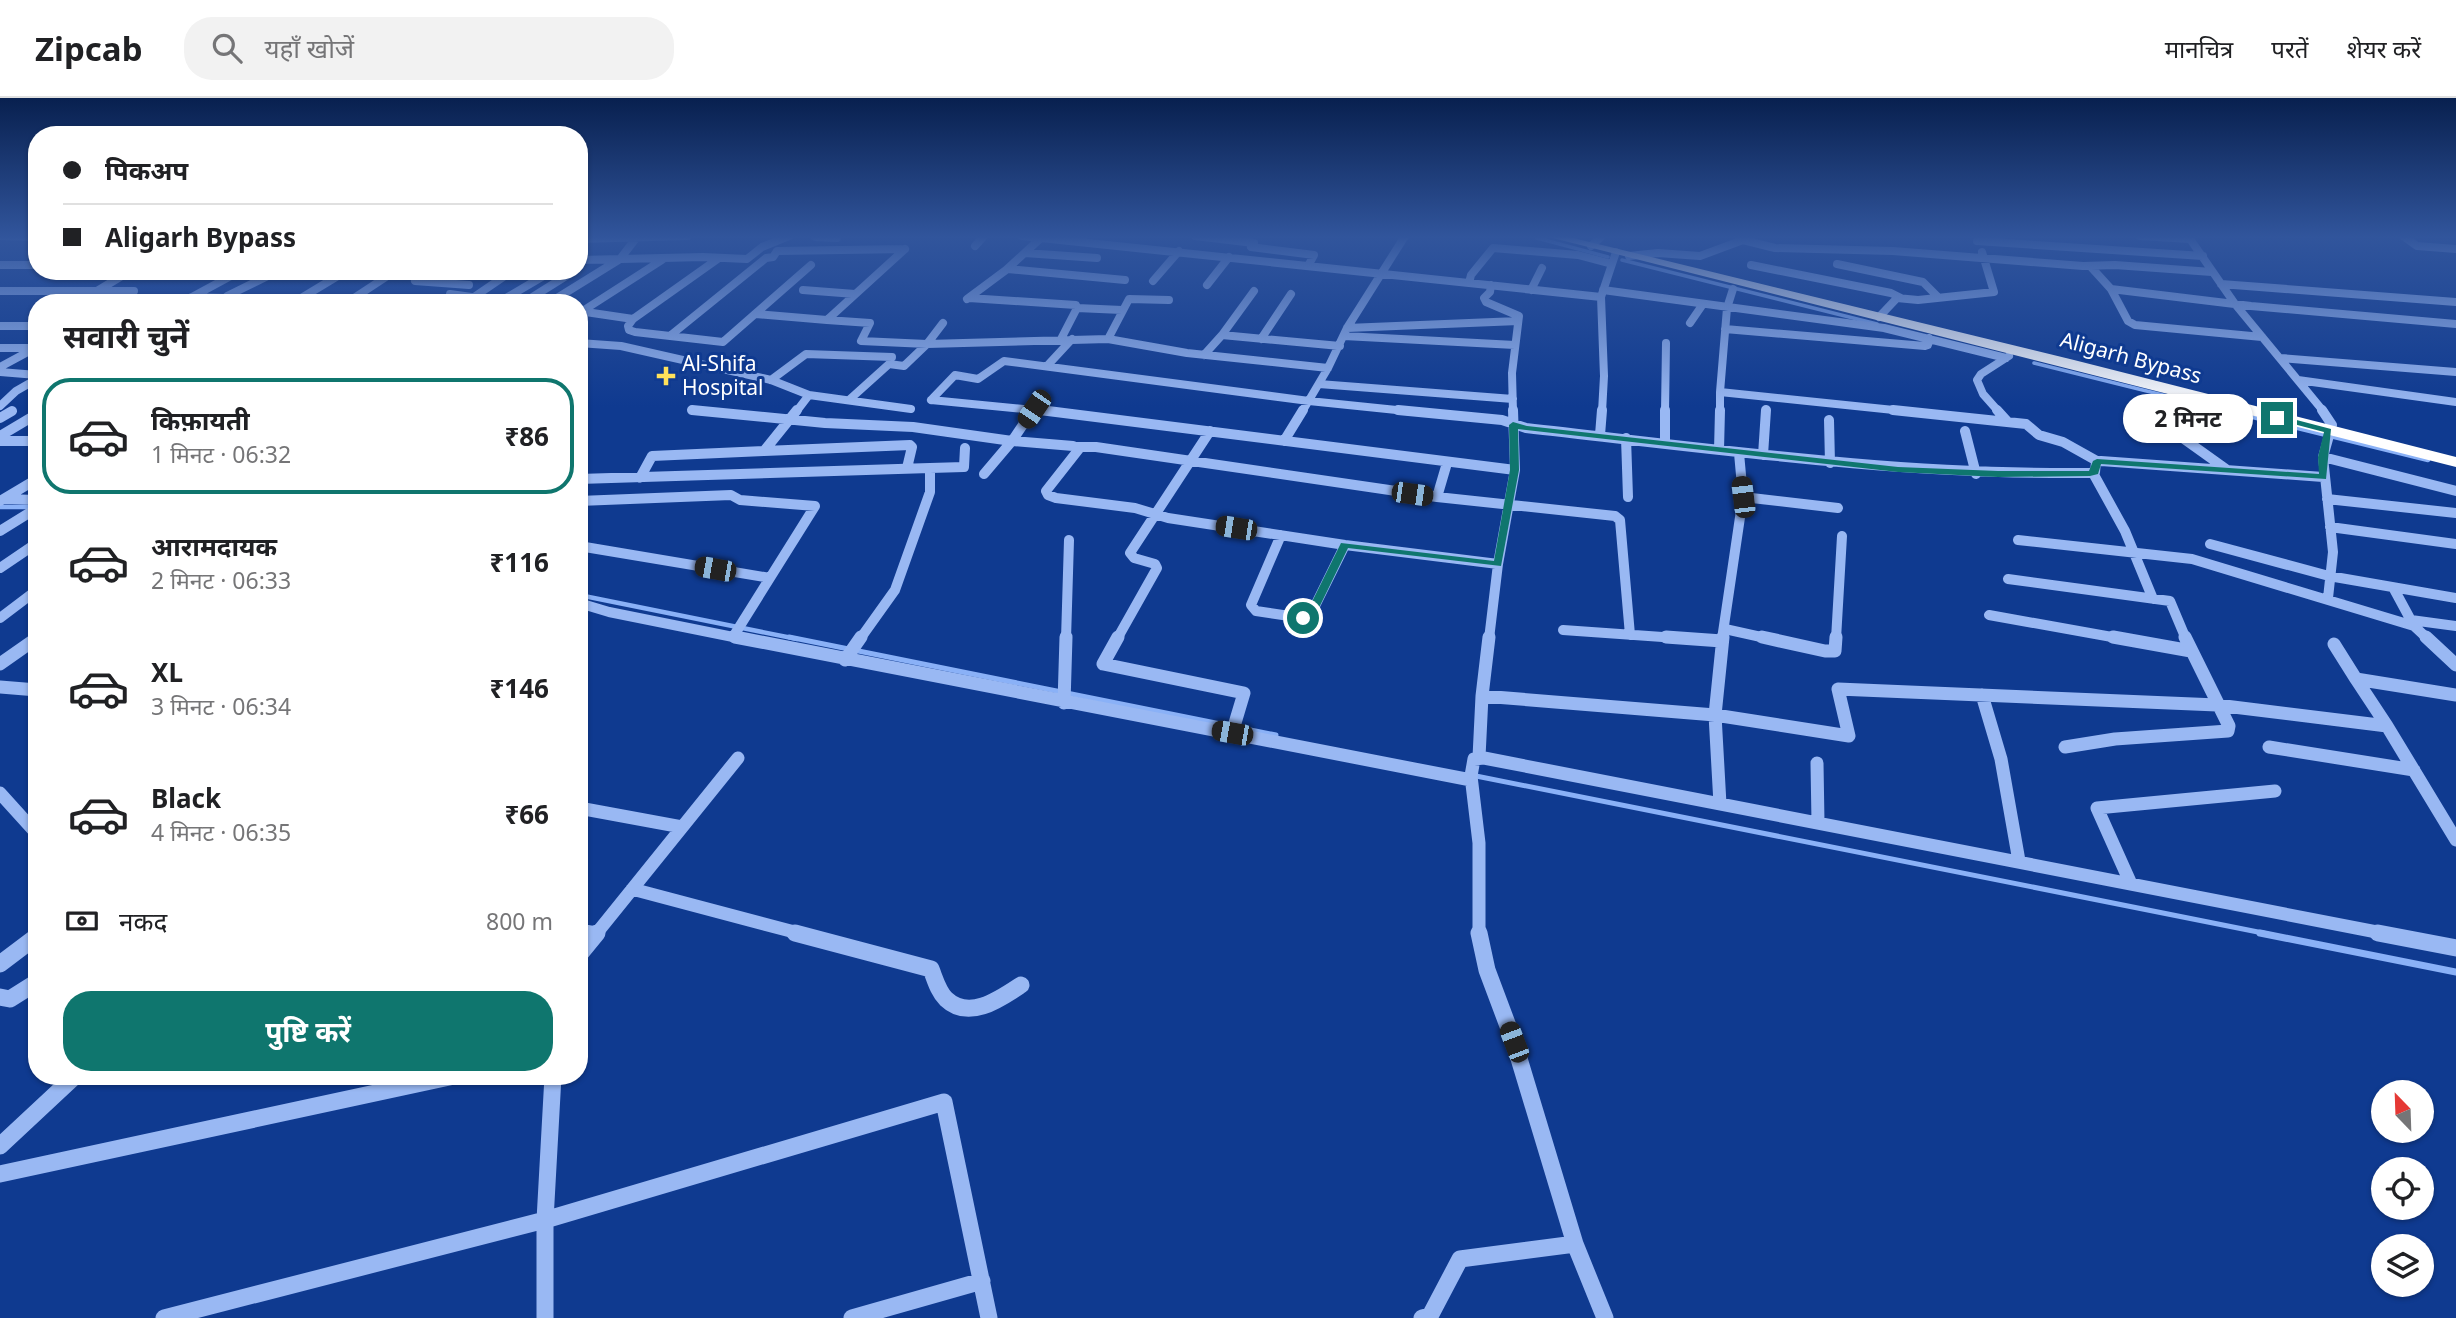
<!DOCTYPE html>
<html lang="hi">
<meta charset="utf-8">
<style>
:root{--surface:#fff;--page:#f2f2f2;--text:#202124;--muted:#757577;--line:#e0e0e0;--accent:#0f766e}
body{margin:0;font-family:"Noto Sans","Noto Sans Devanagari",sans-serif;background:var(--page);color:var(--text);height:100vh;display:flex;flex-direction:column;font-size:26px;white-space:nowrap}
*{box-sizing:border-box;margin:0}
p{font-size:23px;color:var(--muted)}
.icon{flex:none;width:38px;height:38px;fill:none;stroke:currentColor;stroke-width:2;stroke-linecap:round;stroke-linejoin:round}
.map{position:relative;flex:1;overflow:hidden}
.drawer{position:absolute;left:28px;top:196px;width:560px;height:791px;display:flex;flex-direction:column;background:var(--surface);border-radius:28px;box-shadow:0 2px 5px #0004}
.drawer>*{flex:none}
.hud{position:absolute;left:28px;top:28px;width:560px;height:154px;border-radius:28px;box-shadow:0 2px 5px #0004;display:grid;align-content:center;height:154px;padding:0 35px;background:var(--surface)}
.needle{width:46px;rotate:337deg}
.buttons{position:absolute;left:2371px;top:982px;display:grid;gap:14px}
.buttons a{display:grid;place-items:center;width:63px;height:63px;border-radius:50%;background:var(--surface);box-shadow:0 2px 5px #0004;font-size:35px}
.end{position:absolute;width:32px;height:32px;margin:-16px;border:9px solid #0f766e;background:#fff;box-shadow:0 0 0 4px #fff}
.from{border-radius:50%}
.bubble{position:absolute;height:49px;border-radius:24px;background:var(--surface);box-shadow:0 2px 5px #0004;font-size:23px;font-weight:700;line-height:49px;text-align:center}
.car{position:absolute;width:21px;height:42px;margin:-21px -10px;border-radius:9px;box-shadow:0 0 5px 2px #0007;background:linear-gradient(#222 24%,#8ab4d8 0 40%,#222 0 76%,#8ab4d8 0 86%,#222 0)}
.hud b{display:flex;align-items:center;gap:24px;height:66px;font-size:26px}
.hud b+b{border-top:2px solid var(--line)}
.hud i{width:18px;height:18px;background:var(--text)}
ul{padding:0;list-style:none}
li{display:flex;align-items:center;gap:21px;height:116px;margin:0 14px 10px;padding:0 21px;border:4px solid transparent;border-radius:28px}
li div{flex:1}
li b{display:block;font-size:26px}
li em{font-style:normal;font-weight:700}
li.active{border-color:var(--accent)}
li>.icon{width:63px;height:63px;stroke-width:1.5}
h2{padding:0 35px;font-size:32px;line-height:84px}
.pay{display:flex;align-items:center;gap:18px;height:77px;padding:0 35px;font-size:26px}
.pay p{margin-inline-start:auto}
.cta{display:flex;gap:14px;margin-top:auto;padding:14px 35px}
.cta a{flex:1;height:80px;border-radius:28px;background:var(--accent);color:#fff;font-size:28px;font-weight:700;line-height:80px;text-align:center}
header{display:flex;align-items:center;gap:42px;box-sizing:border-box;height:98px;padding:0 35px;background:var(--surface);border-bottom:2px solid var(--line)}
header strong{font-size:33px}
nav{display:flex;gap:38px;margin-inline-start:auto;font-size:24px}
.search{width:490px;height:63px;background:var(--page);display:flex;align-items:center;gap:18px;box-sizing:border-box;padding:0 24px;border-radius:28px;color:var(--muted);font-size:26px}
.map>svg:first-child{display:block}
</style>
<header>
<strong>Zipcab</strong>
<div class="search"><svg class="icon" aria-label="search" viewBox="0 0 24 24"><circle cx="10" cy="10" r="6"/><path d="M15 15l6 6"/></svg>यहाँ खोजें</div>
<nav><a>मानचित्र</a><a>परतें</a><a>शेयर करें</a></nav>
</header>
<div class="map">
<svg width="2456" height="1220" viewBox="0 0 2456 1220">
<rect width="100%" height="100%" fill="#0f3a90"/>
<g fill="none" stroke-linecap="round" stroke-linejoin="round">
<path stroke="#8ab1f7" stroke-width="3.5" d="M1537 140 1608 159
M1622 162 1877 226
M2034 265 2231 314"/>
<path stroke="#8ab1f7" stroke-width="4.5" d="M2224 312 2428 362
M0 409H35
M579 497 797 541"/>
<path stroke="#8ab1f7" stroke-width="5" d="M789 539 1276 637
M1471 677 2268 836"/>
<path stroke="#8ab1f7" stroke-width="7" d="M2260 835 2456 874"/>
<path stroke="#99b8f3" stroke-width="8" d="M0 138 37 139
M817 138 815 139 837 140
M1022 138 1601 199
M1195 138 1254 145 1251 149 1314 157 1308 168
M2140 138 2190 141
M2188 138 2235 206 2324 314
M2403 138 2417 148 2456 151
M579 141 688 138
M1977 143 2203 158
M975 148 984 138
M1591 148 1602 138
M905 151 827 222 870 225 861 243 927 246 1108 241 1187 255 1328 270
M1025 155 1097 160
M1629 158 1658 155 1700 158 1743 142 1775 150 1893 153 2083 168 2115 167 2212 174
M579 162 703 159 747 161 762 149 789 138
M1837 166 1923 184 1937 198
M0 167H37
M1751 167 1891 195 1901 200
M2091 169 2111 191 2128 223 2135 227 2262 239
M1008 171 1125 182
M430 173 415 183 469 187
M1153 183 1179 153
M1469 185 1471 177 1493 150 1578 157 1612 166
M2221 186 2456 204
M1207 187 1229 159
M1491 187 1490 194 1484 200 1486 204 1519 218 1512 275 1513 314
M1733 191 1727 210 1720 294 1913 314
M2111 191 2251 208 2456 226
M803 192 855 196
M1531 192 1542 170
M1603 192 1884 230 2006 260
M0 193H134
M97 193 130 173
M450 196 515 205
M227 198 278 173
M192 199 240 173
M356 199 444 205
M474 199 512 173
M354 200 395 173
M969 200 1076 207 1077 210 1061 241
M967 201 1006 172 1043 138
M298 202 346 173
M501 203 552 173
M179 205 192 199 347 204
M523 205 574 173
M549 205 620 161 637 139
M1077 210 1122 212
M579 213 633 221 628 228 629 232 635 234 723 244 811 167
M581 214 662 162
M756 216 827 222
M1879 219 1897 200 1918 202 1994 194 1982 154
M633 221 719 160
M1690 225 1703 206
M0 228H37
M1347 230 1518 223
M1725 231 1925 248 1928 247 1929 240
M671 237 766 160 773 159 777 153 905 151
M1222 237 1254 193
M1344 238 1515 247
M1108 241 1129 201 1169 202
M1261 241 1291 196
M579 245 621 248 771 282 809 297 911 311
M0 250H31
M1204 257 1222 237 1340 248
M2281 260 2456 274
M1047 268 1072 241
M0 269 37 249
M0 274 37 277
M771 282 806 256 892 259
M2298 282 2456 304
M1319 286 1513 301
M849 302 889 266 904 268 927 246 943 225
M931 302 955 277 978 281 1004 263 1309 303 1416 314
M931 302 1054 314
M0 308 16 293 37 281
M692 312 708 314
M796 314 809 297
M1032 314 1034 311
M1302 314 1328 270 1347 230 1405 138
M1602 314 1604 278 1601 199 1616 154
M1665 314 1666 245
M1720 314V294
M1999 314 1983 296 1977 282 1981 276 2009 258"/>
<path stroke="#99b8f3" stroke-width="10" d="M692 312 825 325 913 329 1012 343 984 376
M1033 312 1012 343 1073 348 1079 351 1046 393 1048 397 1056 400 1135 410 1168 420 1345 447 1498 466
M1040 312 1515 372
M1398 312 1502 322 1526 330C1715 351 1899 377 2090 375L2095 374 2096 364 2101 363 2323 379
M1893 312 2026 326 2039 337 2063 344 2097 363
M1997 312 2007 323
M2322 312 2332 327 2323 359 2333 454 2328 500
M0 320 12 313
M1829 322 1830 365
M2128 323 2170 331 2226 371
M1965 333 1976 376
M1600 337 1602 312
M0 338 37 316
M1626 340 1628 399
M0 343H37
M1284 343 1303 312
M1665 345V312
M1077 349H1096L1437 399 1615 418 1620 422 1630 537
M1719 352 1720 312
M764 353 910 347 912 349 907 370
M1763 357 1766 312
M2323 359 2456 393
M2093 375 2125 433 2153 501
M640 380 652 358 764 353 797 312
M579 381 930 370
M1437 399 1447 365
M1743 399 1838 410
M4 401 37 402
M2327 401 2456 415
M0 403 37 381
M579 403 731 397 740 402 815 408 733 539
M2330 429 2456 446
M0 433 37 410
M1281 437 1251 507 1256 513 1303 520 1310 518 1345 447
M2018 442 2192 461 2414 528 2428 541
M2210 446 2329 478 2456 500
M579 448 770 480
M0 470 37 445
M2008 481 2170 503 2186 541
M2394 491 2414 528
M579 505 609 514 743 541
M1989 517 2123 541
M0 520 37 492
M2411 522 2456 528
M1725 531 1770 541
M1563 532 1691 541
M860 541 895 492 930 394V370L964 369 965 350
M1066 541 1069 442
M1117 541 1157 470 1155 466 1134 460 1130 455 1210 333
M1489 541 1498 466 1515 372 1513 312
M1722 541 1743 399 1739 355
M1836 541 1842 438"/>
<path stroke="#99b8f3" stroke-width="13" d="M735 539 1471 682
M1118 539 1103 566 1244 595 1232 635
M1666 539 1722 543
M1762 539 1825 553H1835L1836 539
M2113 539 2191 553
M2426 539 2456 567
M2334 546 2356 581
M845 562 861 539
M0 566 37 540
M0 589 37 592
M1982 597 2001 661 2019 763
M1482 598 1715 617 1849 638 1838 591 2217 607 2387 628 2356 581 2456 597
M1064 605 1066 539
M2387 628 2456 742
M2065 649 2115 641 2228 633 2229 628 2185 539
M2269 649 2414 672
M1479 659 1482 598 1489 539
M1817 665 1818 724
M0 695 37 736
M1720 706 1715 617 1723 539
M579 710 682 729
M2131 786 2097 710 2275 693
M632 791 802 836
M579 832 596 835
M596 836 738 660
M1479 836V745L1471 678 1474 661 1484 660 2387 836"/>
<path stroke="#99b8f3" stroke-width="17" d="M795 835 931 871C935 881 938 893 946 901 969 923 1000 901 1021 887
M1479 835 1487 872 1514 944 1575 1146 1605 1220
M2378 835 2456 850
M579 857 597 835
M0 866 37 838
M0 899 10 901 37 884
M0 1048 75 978
M0 1076 454 978
M164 1220 545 1122 944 1004 989 1220
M545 1220V1122L553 978
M852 1220 982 1183
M1422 1220 1430 1218 1460 1161 1575 1146"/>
<path fill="#fff" fill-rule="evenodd" d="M1545 138H1565L2074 262 2456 359V369Z"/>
</g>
<linearGradient id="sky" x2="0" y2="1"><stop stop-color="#08204f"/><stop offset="0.45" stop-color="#31559c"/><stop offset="1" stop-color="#31559c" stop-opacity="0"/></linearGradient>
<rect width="2456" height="309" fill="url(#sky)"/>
<path fill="#0f766e" d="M2277 317 2331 331 2326 381 2101 366 2098 376 2090 378 1998 379 1898 374 1518 331 1519 372 1501 468 1348 450 1314 520 1303 523 1298 520 1306 516 1341 445 1494 463 1510 372 1509 327 1513 324 1527 328 1898 369 1998 373H2089L2093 363 2097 361 2319 376 2318 359 2324 334 2275 321Z"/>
<path fill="#ffe15b" stroke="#0f3a90" stroke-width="2.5" d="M662.5 267.5h7v7h7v7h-7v7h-7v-7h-7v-7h7z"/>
<g text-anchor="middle" stroke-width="6" stroke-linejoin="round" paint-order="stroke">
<g font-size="21" fill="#fff" stroke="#0f3a90">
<text transform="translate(2131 260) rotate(15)" y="7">Aligarh Bypass</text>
</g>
<g font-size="21" fill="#fff" stroke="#0f3a90" text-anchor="start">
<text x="682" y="273">Al-Shifa<tspan x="682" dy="24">Hospital</tspan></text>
</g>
</g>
</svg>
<div class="buttons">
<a><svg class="needle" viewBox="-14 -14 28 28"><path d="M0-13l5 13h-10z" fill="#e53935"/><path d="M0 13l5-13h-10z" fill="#757577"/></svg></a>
<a><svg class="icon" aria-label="locate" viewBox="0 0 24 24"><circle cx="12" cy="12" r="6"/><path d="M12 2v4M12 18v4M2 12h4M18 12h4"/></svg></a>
<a><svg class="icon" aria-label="layers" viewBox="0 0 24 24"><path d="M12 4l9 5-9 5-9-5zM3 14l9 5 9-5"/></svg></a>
</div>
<i class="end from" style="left:1303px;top:520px"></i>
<i class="end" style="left:2277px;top:320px"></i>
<div class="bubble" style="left:2123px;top:296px;width:130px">2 मिनट</div>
<i class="car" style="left:1034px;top:311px;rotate:214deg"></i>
<i class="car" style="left:1412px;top:396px;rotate:98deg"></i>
<i class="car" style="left:1743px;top:399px;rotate:353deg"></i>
<i class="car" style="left:1236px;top:430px;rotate:279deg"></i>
<i class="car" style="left:715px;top:471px;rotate:280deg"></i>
<i class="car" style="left:1232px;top:635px;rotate:280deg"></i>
<i class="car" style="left:1514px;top:944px;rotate:339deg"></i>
<div class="hud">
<b><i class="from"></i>पिकअप</b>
<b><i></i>Aligarh Bypass</b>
</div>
<section class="drawer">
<h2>सवारी चुनें</h2>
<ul>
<li class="active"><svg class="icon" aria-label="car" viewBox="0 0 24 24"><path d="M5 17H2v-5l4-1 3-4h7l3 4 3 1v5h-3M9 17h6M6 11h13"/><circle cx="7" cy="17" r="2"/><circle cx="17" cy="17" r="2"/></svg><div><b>किफ़ायती</b><p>1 मिनट · 06:32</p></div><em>₹86</em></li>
<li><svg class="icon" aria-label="car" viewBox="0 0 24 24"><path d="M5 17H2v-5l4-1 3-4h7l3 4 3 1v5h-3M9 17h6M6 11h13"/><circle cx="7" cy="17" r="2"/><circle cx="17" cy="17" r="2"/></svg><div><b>आरामदायक</b><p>2 मिनट · 06:33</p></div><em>₹116</em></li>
<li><svg class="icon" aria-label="car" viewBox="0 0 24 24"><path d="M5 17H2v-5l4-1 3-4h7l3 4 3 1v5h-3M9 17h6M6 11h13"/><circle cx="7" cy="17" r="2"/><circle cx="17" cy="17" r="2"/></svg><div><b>XL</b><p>3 मिनट · 06:34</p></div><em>₹146</em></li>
<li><svg class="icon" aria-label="car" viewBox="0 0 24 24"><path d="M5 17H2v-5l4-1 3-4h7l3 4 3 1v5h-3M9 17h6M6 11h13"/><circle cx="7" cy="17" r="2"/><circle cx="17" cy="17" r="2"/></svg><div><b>Black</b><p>4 मिनट · 06:35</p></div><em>₹66</em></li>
</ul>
<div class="pay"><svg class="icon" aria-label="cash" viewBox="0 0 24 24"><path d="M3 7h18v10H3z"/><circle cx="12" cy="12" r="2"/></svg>नकद<p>800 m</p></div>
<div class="cta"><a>पुष्टि करें</a></div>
</section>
</div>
